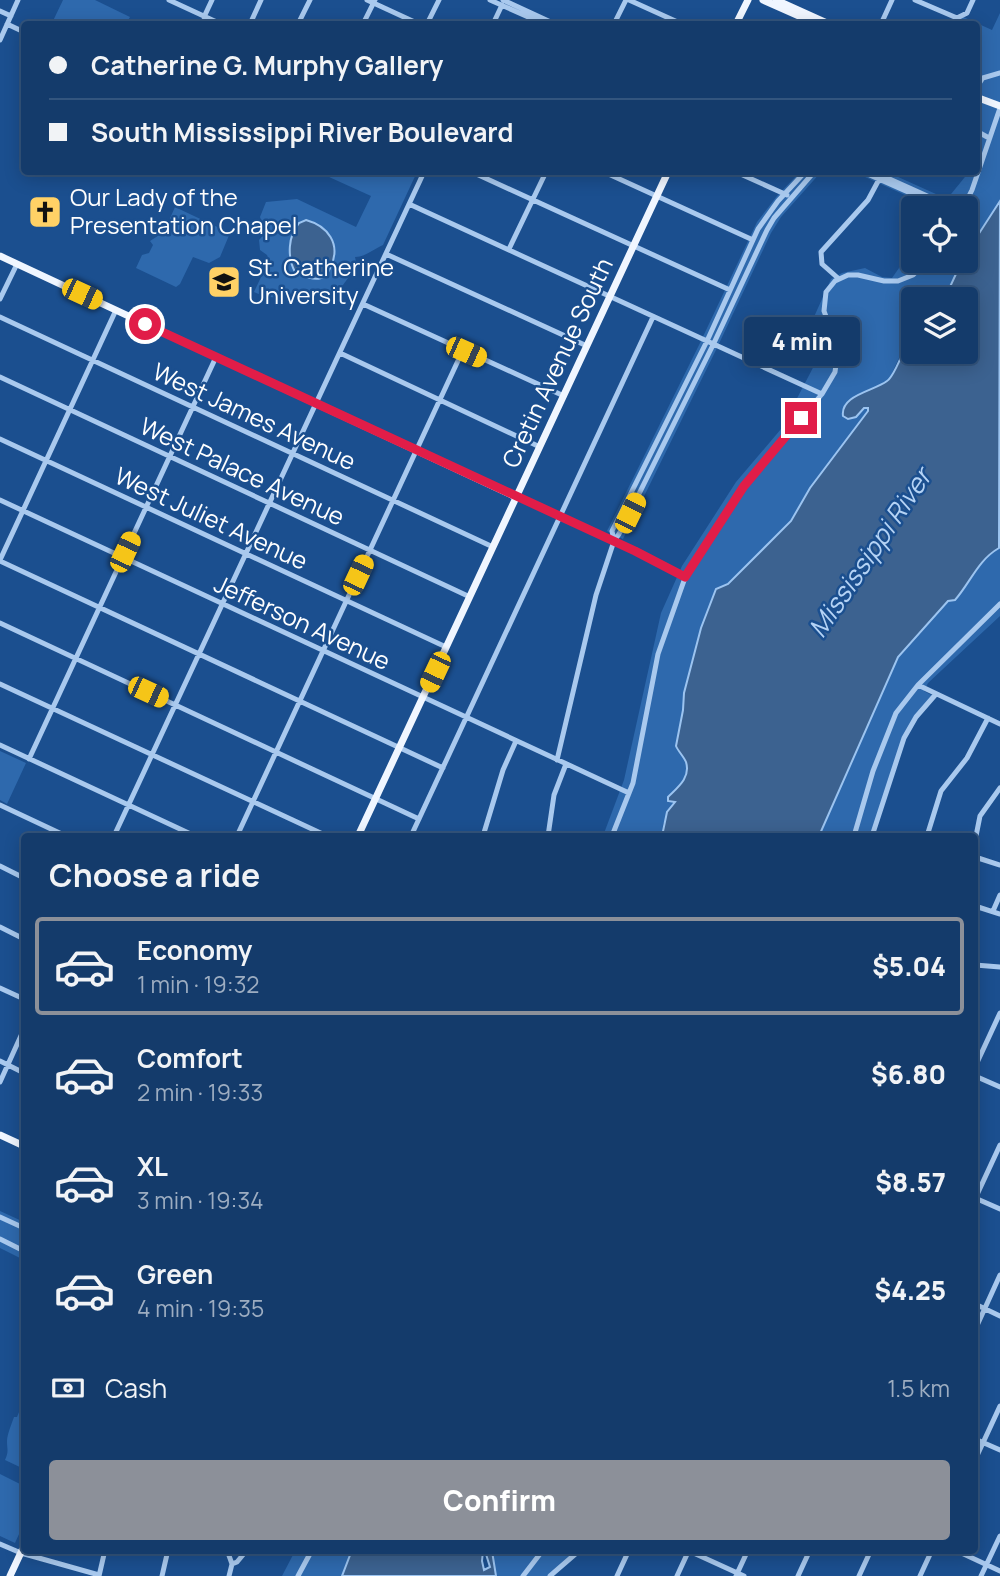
<!DOCTYPE html>
<meta charset="utf-8">
<style>
:root{--surface:#143b6b;--page:#214673;--text:#f1f3f6;--muted:#9dadc1;--line:#33557e;--accent:#8c9099}
body{margin:0;font-family:Manrope,sans-serif;background:var(--page);color:var(--text);height:100vh;display:flex;flex-direction:column;font-size:26px;white-space:nowrap}
*{box-sizing:border-box;margin:0}
p{font-size:23px;color:var(--muted)}
.icon{flex:none;width:38px;height:38px;fill:none;stroke:currentColor;stroke-width:2;stroke-linecap:round;stroke-linejoin:round}
.map{position:relative;flex:1;overflow:hidden}
.drawer{position:absolute;left:21px;top:833px;width:957px;height:721px;display:flex;flex-direction:column;background:var(--surface);border-radius:7px;box-shadow:0 4px 18px #0003,0 0 0 2px var(--line)}
.drawer>*{flex:none}
.hud{position:absolute;left:21px;top:21px;width:959px;height:154px;border-radius:7px;box-shadow:0 4px 18px #0003,0 0 0 2px var(--line);display:grid;align-content:center;height:154px;padding:0 28px;background:var(--surface)}
.tools{position:absolute;left:901px;top:196px;display:grid;gap:14px}
.tools a{display:grid;place-items:center;width:77px;height:77px;border-radius:7px;background:var(--surface);box-shadow:0 4px 18px #0003,0 0 0 2px var(--line);font-size:35px}
.end{position:absolute;width:32px;height:32px;margin:-16px;border:9px solid #e11d48;background:#fff;box-shadow:0 0 0 4px #fff}
.from{border-radius:50%}
.bubble{position:absolute;height:49px;border-radius:7px;background:var(--surface);box-shadow:0 4px 18px #0003,0 0 0 2px var(--line);font-size:23px;font-weight:800;line-height:49px;text-align:center}
.car{position:absolute;width:21px;height:42px;margin:-21px -10px;border-radius:9px;box-shadow:0 0 5px 2px #0007;background:linear-gradient(#f5c518 24%,#345 0 40%,#f5c518 0 76%,#345 0 86%,#f5c518 0)}
.hud b{display:flex;align-items:center;gap:24px;height:66px;font-size:26px}
.hud b+b{border-top:2px solid var(--line)}
.hud i{width:18px;height:18px;background:var(--text)}
ul{padding:0;list-style:none}
li{display:flex;align-items:center;gap:21px;height:98px;margin:0 14px 10px;padding:0 14px;border:4px solid transparent;border-radius:7px}
li div{flex:1}
li b{display:block;font-size:26px}
li em{font-style:normal;font-weight:800}
li.selected{border-color:var(--accent)}
li>.icon{width:63px;height:63px;stroke-width:1.5}
h2{padding:0 28px;font-size:32px;line-height:84px}
.pay{display:flex;align-items:center;gap:18px;height:77px;padding:0 28px;font-size:26px}
.pay p{margin-inline-start:auto}
.action{display:flex;gap:14px;margin-top:auto;padding:14px 28px}
.action a{flex:1;height:80px;border-radius:7px;background:var(--accent);color:#fff;font-size:28px;font-weight:800;line-height:80px;text-align:center}
.map>svg:first-child{display:block}
</style>
<div class="map">
<svg width="1000" height="1576" viewBox="0 0 1000 1576">
<rect width="100%" height="100%" fill="#1b4f8f"/>
<path fill="#2e69ad" d="M63 0H95L130 17 126 24H55L52 23Z
M1000 13V201L966 253V208H934L854 172H887L947 199 969 172H976V24H955L959 15 992 30Z
M318 172H417L383 245C374 249 365 257 355 257L357 266 340 289C314 295 279 304 254 292L269 260 267 255 260 250 259 240 266 232 260 217 266 202 297 199 356 227 371 196Z
M800 172H821L781 217 771 233 716 350 623 539 607 531 700 343 757 222 777 196Z
M175 207 230 233 220 257 209 263 193 257 180 284 176 287 136 268 142 255 149 253 153 245 150 241 164 232Z
M913 248 914 261H962C950 288 947 299 914 299L913 327 889 380 864 393 856 417 863 408H868L869 411 810 488 791 521 728 584 716 589 701 628 684 693 683 710 676 746C678 751 684 757 686 762 690 774 681 787 671 793L672 800 676 802 663 824 662 836H603L624 780 661 613 682 566 736 482 781 429 829 337 809 328 831 279 842 273 865 268 882 277 892 278Z
M1000 545V616L928 683 924 691 933 696 915 715 870 836H819L898 657 948 600H955L975 571Z
M0 751 26 763 7 804 0 800Z
M0 1211 24 1222V1260L0 1248Z
M24 1400V1469L5 1460C9 1451 7 1450 7 1441 7 1434 12 1423 14 1417H17Z
M0 1474 24 1486V1523L15 1543 0 1536Z
M295 1551 302 1554 304 1551H352L342 1576H282Z
M492 1551H576L547 1576H496Z"/>
<path fill="#3c6290" stroke="#9cc4f0" stroke-width="2" d="M1000 201 999 548C978 560 970 583 955 600L948 601 898 657 819 836H662L667 812 675 802 668 801V797C677 788 691 778 686 762 684 757 678 751 676 746L683 710 684 693 701 628 716 589 728 584 791 521 810 488 868 411V408H864L856 417 848 419 843 416C840 395 874 391 887 381 896 375 908 339 913 327L914 352H966V299H931L949 289 962 261H966L967 252Z
M306 220C328 226 341 244 331 266 329 271 327 276 321 278 313 281 302 275 295 272 287 257 288 236 299 223Z
M352 1550 483 1551 482 1561 484 1570 490 1567 485 1551H492L496 1576H342Z"/>
<g fill="none" stroke-linecap="round" stroke-linejoin="round">
<path stroke="#a9c9ee" stroke-width="5" d="M169 0 221 24
M367 0 419 24
M490 0 544 24
M503 0 555 24
M629 0 682 24
M915 0 957 18 967 13 973 0
M0 11 11 16
M204 17 212 0
M7 24 24 32
M250 24 261 0
M298 24 310 0
M363 24 375 0
M427 24 439 0
M493 24 502 5
M614 24 626 0
M881 24 892 0
M0 40 18 0
M976 80 1000 73
M977 93 978 85 982 79
M976 128 980 133 989 138
M472 172 730 290
M604 172 753 240
M736 172 787 195
M863 172 944 208
M874 172 954 208
M409 204 822 394
M963 208 972 190 1000 108
M509 249 546 172
M386 254 587 346
M839 279 822 264 821 252 868 200 883 172
M0 299 17 264
M363 304 564 396
M0 317 493 547
M340 353 540 447
M0 377 470 597
M0 439 446 647
M516 497 649 558 685 577
M0 500 629 793
M614 541 612 531 707 341 758 229 778 201 805 172
M0 560 116 310
M0 561 443 768
M0 623 419 819
M0 684 327 836
M918 685 1000 724
M0 745 195 836
M29 759 216 357
M557 760 596 595 614 541 619 534 713 345 767 230 774 218 814 172
M0 805 66 836
M114 836 424 172
M237 836 463 350
M411 836 653 317
M483 836 503 770 516 741
M548 836 554 795 566 764
M612 836 633 783 658 654 686 575 744 486 822 394 835 372 838 349 824 311 826 292 835 281 848 275H858L884 281H898L913 275 927 261
M854 836 873 771 896 713 918 685 1000 604
M872 836 904 738 916 717 936 694
M927 836 941 791 967 758 988 718
M975 841 980 816 1000 788
M975 857 1000 865
M0 866 24 878
M975 906 1000 914
M993 911 1000 895
M0 927 24 939
M975 965 1000 967
M0 988 24 999
M0 1061 24 1073
M975 1067 1000 1013
M975 1076 1000 1087
M0 1082 24 1029
M975 1198 1000 1209
M975 1199 1000 1145
M0 1217 24 1228
M0 1239 24 1251
M975 1304 1000 1316
M975 1330 1000 1275
M975 1439 1000 1450
M975 1460 1000 1406
M0 1544 21 1553 99 1575
M227 1550 232 1564 229 1576
M687 1550 744 1576
M955 1550 1000 1571
M232 1564 237 1562 247 1550
M99 1576 105 1550
M162 1576 168 1550
M298 1576 312 1550
M523 1576 543 1550
M550 1576 580 1550
M617 1576 629 1550
M677 1576 689 1550
M736 1576 748 1550
M798 1576 810 1550
M859 1576 871 1550
M920 1576 932 1550
M981 1576 1000 1536"/>
<path stroke="#f0f6ff" stroke-width="7" d="M763 0 817 24
M776 0 829 24
M736 24 748 0
M976 97 1000 106
M0 256 516 497
M358 836 668 172
M0 1135 24 1146
M10 1576 24 1546"/>
</g>
<g fill="none" stroke-linecap="round" stroke-linejoin="round">
<path stroke="#e11d48" stroke-width="9" d="M145 324 635 551 685 577 744 486 801 418"/>
</g>
<defs>
<symbol id="church-square" viewBox="-11 -11 22 22"><rect x="-9" y="-9" width="18" height="18" rx="4" fill="#ffd166" stroke="#1b4f8f"/><path d="M-1.2-6h2.4v3.5h3.3v2.4h-3.3V6h-2.4V-.1h-3.3v-2.4h3.3Z" fill="#111"/></symbol>
<symbol id="university-square" viewBox="-11 -11 22 22"><rect x="-9" y="-9" width="18" height="18" rx="4" fill="#ffd166" stroke="#1b4f8f"/><path d="M0-5L7-2L0 1L-7-2ZM-4 1L0 2.5L4 1V4Q0 6-4 4Z" fill="#111"/></symbol>
</defs>
<g fill-rule="evenodd">
<use href="#church-square" x="26" y="193" width="38" height="38"/>
<use href="#university-square" x="205" y="263" width="38" height="38"/>
</g>
<g text-anchor="middle" stroke-width="5" stroke-linejoin="round" paint-order="stroke">
<g font-size="24" fill="#fff" stroke="#1b4f8f" text-anchor="start">
<text x="70" y="206">Our Lady of the<tspan x="70" dy="28">Presentation Chapel</tspan></text>
<text x="248" y="276">St. Catherine<tspan x="248" dy="28">University</tspan></text>
</g>
<g font-size="24" fill="#fff" stroke="#1b4f8f">
<text transform="translate(558 363) rotate(-65)" y="8">Cretin Avenue South</text>
<text transform="translate(254 417) rotate(25)" y="8">West James Avenue</text>
<text transform="translate(242 472) rotate(25)" y="8">West Palace Avenue</text>
<text transform="translate(211 519) rotate(25)" y="8">West Juliet Avenue</text>
<text transform="translate(302 623) rotate(25)" y="8">Jefferson Avenue</text>
</g>
<g font-size="26" font-style="italic" fill="#b5d3f5" stroke="#1b4f8f">
<text transform="translate(870 553) rotate(-56)" y="9">Mississippi River</text>
</g>
</g>
</svg>
<div class="tools">
<a><svg class="icon" aria-label="locate" viewBox="0 0 24 24"><circle cx="12" cy="12" r="6"/><path d="M12 2v4M12 18v4M2 12h4M18 12h4"/></svg></a>
<a><svg class="icon" aria-label="layers" viewBox="0 0 24 24"><path d="M12 4l9 5-9 5-9-5zM3 14l9 5 9-5"/></svg></a>
</div>
<i class="end from" style="left:145px;top:324px"></i>
<i class="end" style="left:801px;top:418px"></i>
<div class="bubble" style="left:744px;top:317px;width:116px">4 min</div>
<i class="car" style="left:82px;top:294px;rotate:115deg"></i>
<i class="car" style="left:466px;top:352px;rotate:114deg"></i>
<i class="car" style="left:630px;top:513px;rotate:26deg"></i>
<i class="car" style="left:125px;top:552px;rotate:25deg"></i>
<i class="car" style="left:358px;top:575px;rotate:25deg"></i>
<i class="car" style="left:435px;top:672px;rotate:205deg"></i>
<i class="car" style="left:148px;top:692px;rotate:115deg"></i>
<div class="hud">
<b><i class="from"></i>Catherine G. Murphy Gallery</b>
<b><i></i>South Mississippi River Boulevard</b>
</div>
<section class="drawer">
<h2>Choose a ride</h2>
<ul>
<li class="selected"><svg class="icon" aria-label="car" viewBox="0 0 24 24"><path d="M5 17H2v-5l4-1 3-4h7l3 4 3 1v5h-3M9 17h6M6 11h13"/><circle cx="7" cy="17" r="2"/><circle cx="17" cy="17" r="2"/></svg><div><b>Economy</b><p>1 min · 19:32</p></div><em>$5.04</em></li>
<li><svg class="icon" aria-label="car" viewBox="0 0 24 24"><path d="M5 17H2v-5l4-1 3-4h7l3 4 3 1v5h-3M9 17h6M6 11h13"/><circle cx="7" cy="17" r="2"/><circle cx="17" cy="17" r="2"/></svg><div><b>Comfort</b><p>2 min · 19:33</p></div><em>$6.80</em></li>
<li><svg class="icon" aria-label="car" viewBox="0 0 24 24"><path d="M5 17H2v-5l4-1 3-4h7l3 4 3 1v5h-3M9 17h6M6 11h13"/><circle cx="7" cy="17" r="2"/><circle cx="17" cy="17" r="2"/></svg><div><b>XL</b><p>3 min · 19:34</p></div><em>$8.57</em></li>
<li><svg class="icon" aria-label="car" viewBox="0 0 24 24"><path d="M5 17H2v-5l4-1 3-4h7l3 4 3 1v5h-3M9 17h6M6 11h13"/><circle cx="7" cy="17" r="2"/><circle cx="17" cy="17" r="2"/></svg><div><b>Green</b><p>4 min · 19:35</p></div><em>$4.25</em></li>
</ul>
<div class="pay"><svg class="icon" aria-label="cash" viewBox="0 0 24 24"><path d="M3 7h18v10H3z"/><circle cx="12" cy="12" r="2"/></svg>Cash<p>1.5 km</p></div>
<div class="action"><a>Confirm</a></div>
</section>
</div>
